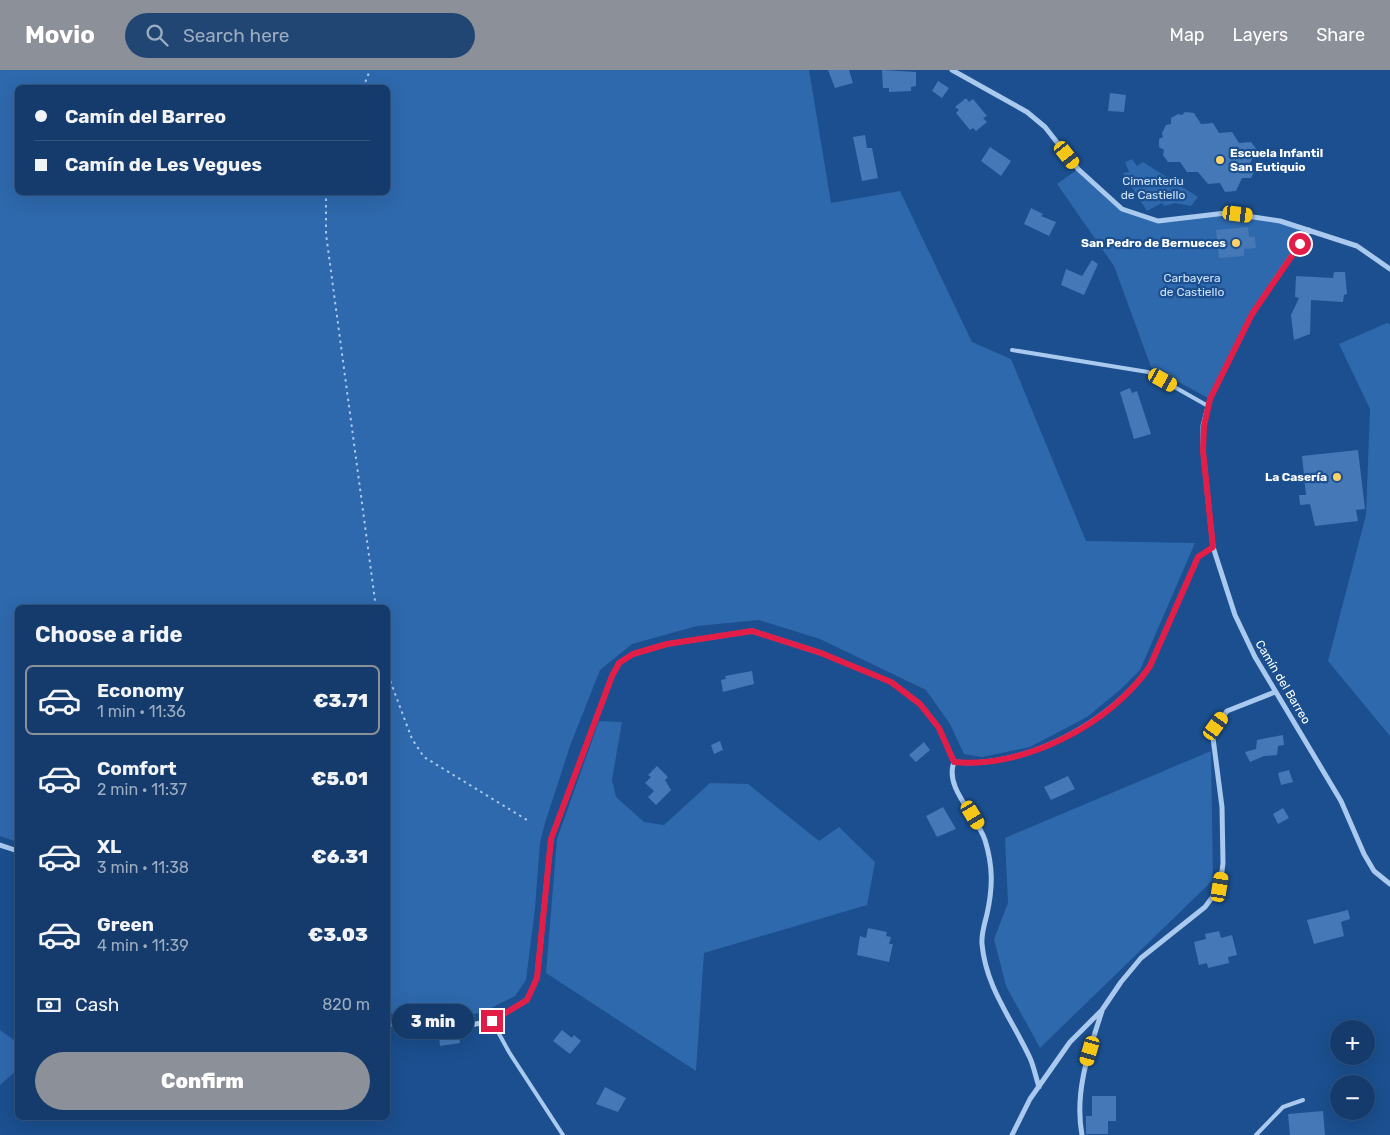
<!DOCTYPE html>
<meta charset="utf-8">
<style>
:root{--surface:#143b6b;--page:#214673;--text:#f1f3f6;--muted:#9dadc1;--line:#33557e;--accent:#8c9099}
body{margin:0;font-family:Rubik,sans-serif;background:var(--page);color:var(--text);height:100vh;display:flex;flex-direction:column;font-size:19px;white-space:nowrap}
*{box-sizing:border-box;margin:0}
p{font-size:16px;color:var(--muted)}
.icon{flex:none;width:28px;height:28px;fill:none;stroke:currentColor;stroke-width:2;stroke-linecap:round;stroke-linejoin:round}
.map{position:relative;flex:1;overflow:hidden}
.details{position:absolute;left:15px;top:535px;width:375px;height:515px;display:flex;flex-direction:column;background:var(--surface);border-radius:8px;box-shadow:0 5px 20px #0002,0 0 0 1px var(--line)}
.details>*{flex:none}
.hud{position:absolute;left:15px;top:15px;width:375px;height:110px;border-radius:8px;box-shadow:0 5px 20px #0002,0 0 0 1px var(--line);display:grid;align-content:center;height:110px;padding:0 20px;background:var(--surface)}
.controls{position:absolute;left:1330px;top:950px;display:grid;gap:10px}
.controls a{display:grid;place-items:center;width:45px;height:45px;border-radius:50%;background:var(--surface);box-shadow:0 5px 20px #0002,0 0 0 1px var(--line);font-size:25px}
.end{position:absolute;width:22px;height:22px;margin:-11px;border:6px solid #e11d48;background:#fff;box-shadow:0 0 0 2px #fff}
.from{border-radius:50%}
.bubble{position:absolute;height:35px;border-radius:18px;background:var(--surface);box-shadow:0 5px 20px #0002,0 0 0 1px var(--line);font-size:16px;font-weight:800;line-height:35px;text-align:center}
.car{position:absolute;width:15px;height:30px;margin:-15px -8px;border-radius:6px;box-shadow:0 0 4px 1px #0007;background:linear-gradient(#f5c518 24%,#345 0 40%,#f5c518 0 76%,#345 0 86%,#f5c518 0)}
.hud b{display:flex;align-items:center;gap:18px;height:48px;font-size:19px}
.hud b+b{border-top:1px solid var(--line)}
.hud i{width:12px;height:12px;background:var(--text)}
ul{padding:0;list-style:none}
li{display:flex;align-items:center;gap:15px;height:70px;margin:0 10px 8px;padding:0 10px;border:2px solid transparent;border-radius:8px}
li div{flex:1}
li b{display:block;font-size:19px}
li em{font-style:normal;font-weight:800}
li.selected{border-color:var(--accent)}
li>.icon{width:45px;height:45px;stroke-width:1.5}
h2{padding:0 20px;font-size:22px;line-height:60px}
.pay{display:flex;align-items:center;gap:12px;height:55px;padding:0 20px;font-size:19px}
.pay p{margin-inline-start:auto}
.button{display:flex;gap:10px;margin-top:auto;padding:10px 20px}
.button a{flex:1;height:58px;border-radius:30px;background:var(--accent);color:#fff;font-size:20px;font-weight:800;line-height:58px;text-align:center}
header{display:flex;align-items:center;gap:30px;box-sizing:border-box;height:70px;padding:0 25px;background:var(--accent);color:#fff}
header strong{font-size:24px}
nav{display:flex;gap:28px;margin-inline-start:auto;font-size:18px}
.search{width:350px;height:45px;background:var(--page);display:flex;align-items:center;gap:12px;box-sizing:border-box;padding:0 18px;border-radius:28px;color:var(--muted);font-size:19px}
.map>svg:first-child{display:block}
</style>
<header>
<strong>Movio</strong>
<div class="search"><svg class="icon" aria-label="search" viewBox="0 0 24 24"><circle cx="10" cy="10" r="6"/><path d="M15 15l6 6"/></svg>Search here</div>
<nav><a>Map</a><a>Layers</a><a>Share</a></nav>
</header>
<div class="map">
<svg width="1390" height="1065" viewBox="0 0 1390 1065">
<rect width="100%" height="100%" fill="#1b4f8f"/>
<path fill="#2e69ad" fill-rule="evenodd" d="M0 0H809L831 133 900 121 972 272 1011 289 1086 471 1195 473 1140 600 1121 619 1087 647 1030 677 982 687 964 684 950 654 926 620 820 569 759 550 697 556 632 574 600 600 570 676 545 753 540 773 535 838 526 910 515 926 483 942 443 951 388 943V538H18L17 772 0 766ZM18 18H388V122H18Z
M1132 89 1137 96 1143 92 1198 127 1191 136 1175 133 1164 136 1162 133 1147 141 1123 103 1129 102 1125 92Z
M1078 99 1122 139 1158 151 1203 145 1251 146 1309 160 1252 244 1210 329 1151 297 1114 196 1057 114Z
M1387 253 1390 254V666L1328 591 1366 445 1370 339 1339 274Z
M599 651 622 652 612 710 616 727 644 752 664 755 710 713 748 714 819 771 839 757 875 792 867 835 704 883 696 1001 546 903 557 769Z
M1211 681 1213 810 1040 978 1006 916 994 869 1008 833 1005 768Z
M0 960 18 973 17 1000 0 1015Z"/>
<path fill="#4478b7" d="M828 0H849L853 13 835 18Z
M882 0 916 2V16L911 17V21L889 22V18H883Z
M938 11 949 18 942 28 932 21Z
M1110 23 1126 25 1124 42 1108 41Z
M966 28 969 32 973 29 987 46 983 48 987 52 976 61 973 58 970 60 956 43 959 40 955 37Z
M1185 42 1194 43 1201 54 1213 53 1219 63 1232 62 1239 73 1251 72 1257 80 1250 93 1255 100 1251 108H1242L1236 121 1225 122 1220 113 1208 114 1198 102H1187L1180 92H1168L1163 85 1164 80 1159 77V69L1163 67 1162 63 1166 55 1171 54V48L1178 44 1182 45Z
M865 65 867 78H872L878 108 862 111 853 67Z
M990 77 1011 91 1001 106 981 91Z
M1031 138 1043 144 1041 146 1056 152 1049 166 1024 154Z
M1248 157 1249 167H1255L1256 178 1244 179V186L1219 188 1216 160Z
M1092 190 1098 194 1084 225 1061 215 1066 199 1082 206Z
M1334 202H1345L1347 224 1344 225 1343 232 1311 230 1310 264 1294 270 1291 245 1299 228 1295 227 1296 206 1333 208Z
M1130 318 1132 323 1137 321 1151 364 1134 369 1120 322Z
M1358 380 1365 439 1356 440 1358 451 1315 456 1310 434 1300 435 1299 425H1306L1302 386Z
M752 601 754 614 723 622 721 610 726 609 725 606Z
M1283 665 1284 675 1278 676 1277 685 1264 686 1250 692 1245 682 1256 679 1257 670Z
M720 671 723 680 714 684 711 675Z
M924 672 930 680 916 692 909 685Z
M657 696 668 707 665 710 671 720 656 735 648 727 654 721 645 713 651 707 648 705Z
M1289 700 1293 712 1281 715 1278 703Z
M1068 706 1075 719 1051 730 1044 717Z
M943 737 956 759 937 767 926 746Z
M1283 738 1289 748 1278 754 1273 744Z
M1348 840 1350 849 1341 852 1344 866 1314 874 1307 850Z
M868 858 887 862 886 866 891 867 889 874H893L889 892 857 885 860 866 866 868Z
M1219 861 1221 868 1232 865 1237 885 1228 887 1229 893 1208 898 1207 893 1199 895 1194 872 1206 869 1205 864Z
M562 960 572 968 574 965 581 971 570 984 553 971Z
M458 962 460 973 440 976 439 965Z
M605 1017 626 1028 618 1042 596 1034Z
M1092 1026H1116V1051H1108V1064H1086V1046H1092Z
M1323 1041 1325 1065H1290L1288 1044Z"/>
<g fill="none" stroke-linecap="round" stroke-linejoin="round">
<path stroke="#a9c9ee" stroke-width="2" stroke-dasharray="2.5 4" stroke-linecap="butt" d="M363 18 370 0
M326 122V164L376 538
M388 605 412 669 424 687 527 750"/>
<path stroke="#a9c9ee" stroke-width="4" d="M1012 280 1148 302 1208 336
M492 951 509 982 563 1065
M1256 1065 1283 1037 1303 1030"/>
<path stroke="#a9c9ee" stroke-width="5" d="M952 0 1027 42 1045 57 1078 99 1122 139 1158 151 1226 143 1280 151 1357 176 1390 199
M1309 160 1252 244 1210 329 1203 356V381L1213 477 1235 545 1255 587 1341 731 1364 784 1374 801 1390 814
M954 692C944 718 976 744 985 770 993 796 993 817 987 844 985 853 981 864 982 874 986 918 1012 949 1030 988 1034 997 1036 1008 1039 1017
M0 775 18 781
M388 953 409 957 454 958 492 951 527 930 537 908 551 769 612 606 619 593 633 584 667 574 752 561 821 583 891 612 920 634 939 658 954 692C1024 699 1111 653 1150 596L1198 487 1213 477
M1012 1065 1030 1029 1070 972 1102 940 1121 912 1141 888 1205 837 1220 817 1223 793 1222 737 1213 668 1216 656 1227 641 1275 622
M1082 1065C1074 1022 1089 981 1102 941"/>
</g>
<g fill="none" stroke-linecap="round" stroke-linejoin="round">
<path stroke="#e11d48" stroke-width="6" d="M492 951 527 930 537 908 551 769 612 606 619 593 633 584 667 574 752 561 821 583 891 612 920 634 939 658 954 692C1024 699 1111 654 1150 596L1198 487 1213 477 1203 381 1204 356 1210 329 1252 244 1300 174"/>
</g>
<g fill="#ffd166" stroke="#1b4f8f" stroke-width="2">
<circle cx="1220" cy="90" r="5"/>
<circle cx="1236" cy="173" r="5"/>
<circle cx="1337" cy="407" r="5"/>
</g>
<g text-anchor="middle" stroke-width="4.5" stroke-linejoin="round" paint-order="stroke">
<g font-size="12" font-weight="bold" fill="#fff" stroke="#1b4f8f" text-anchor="end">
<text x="1230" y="87" text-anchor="start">Escuela Infantil<tspan x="1230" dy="14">San Eutiquio</tspan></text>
<text x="1226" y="177">San Pedro de Bernueces</text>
<text x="1327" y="411">La Casería</text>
</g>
<g font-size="12" fill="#cfe3fa" stroke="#1b4f8f">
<text x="1153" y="115">Cimenteriu<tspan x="1153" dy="14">de Castiello</tspan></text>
<text x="1192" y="212">Carbayera<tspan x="1192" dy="14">de Castiello</tspan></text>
</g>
<g font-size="12" fill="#fff" stroke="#1b4f8f">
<text transform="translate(1283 612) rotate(59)" y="4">Camín del Barreo</text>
</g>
</g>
</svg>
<div class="controls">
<a>+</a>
<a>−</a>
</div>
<i class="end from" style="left:1300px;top:174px"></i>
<i class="end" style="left:492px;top:951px"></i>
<div class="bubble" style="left:392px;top:934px;width:82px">3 min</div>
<i class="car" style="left:1067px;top:85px;rotate:142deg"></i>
<i class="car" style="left:1238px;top:144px;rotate:97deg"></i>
<i class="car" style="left:1163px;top:310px;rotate:119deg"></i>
<i class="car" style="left:1216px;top:656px;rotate:36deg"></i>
<i class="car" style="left:973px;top:745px;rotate:149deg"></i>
<i class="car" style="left:1220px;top:817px;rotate:9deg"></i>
<i class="car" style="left:1090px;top:981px;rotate:196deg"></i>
<div class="hud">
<b><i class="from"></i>Camín del Barreo</b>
<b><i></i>Camín de Les Vegues</b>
</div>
<section class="details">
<h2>Choose a ride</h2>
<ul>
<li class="selected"><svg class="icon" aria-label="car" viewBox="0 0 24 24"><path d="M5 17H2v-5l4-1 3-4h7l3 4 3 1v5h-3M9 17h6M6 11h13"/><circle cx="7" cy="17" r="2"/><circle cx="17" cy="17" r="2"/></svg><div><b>Economy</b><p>1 min · 11:36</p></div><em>€3.71</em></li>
<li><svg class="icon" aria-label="car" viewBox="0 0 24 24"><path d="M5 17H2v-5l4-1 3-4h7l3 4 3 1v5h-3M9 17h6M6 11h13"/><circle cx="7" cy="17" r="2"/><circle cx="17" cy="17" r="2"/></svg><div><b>Comfort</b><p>2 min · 11:37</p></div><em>€5.01</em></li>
<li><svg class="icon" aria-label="car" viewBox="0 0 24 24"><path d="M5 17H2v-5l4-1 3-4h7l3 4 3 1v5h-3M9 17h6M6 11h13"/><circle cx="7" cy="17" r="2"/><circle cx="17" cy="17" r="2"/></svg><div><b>XL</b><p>3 min · 11:38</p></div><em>€6.31</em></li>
<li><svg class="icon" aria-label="car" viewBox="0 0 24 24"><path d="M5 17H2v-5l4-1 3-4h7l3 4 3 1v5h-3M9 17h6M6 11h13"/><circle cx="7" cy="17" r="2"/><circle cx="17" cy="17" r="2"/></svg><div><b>Green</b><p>4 min · 11:39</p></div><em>€3.03</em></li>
</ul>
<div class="pay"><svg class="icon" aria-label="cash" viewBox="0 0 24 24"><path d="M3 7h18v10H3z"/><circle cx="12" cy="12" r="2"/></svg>Cash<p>820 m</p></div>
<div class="button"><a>Confirm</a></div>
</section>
</div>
